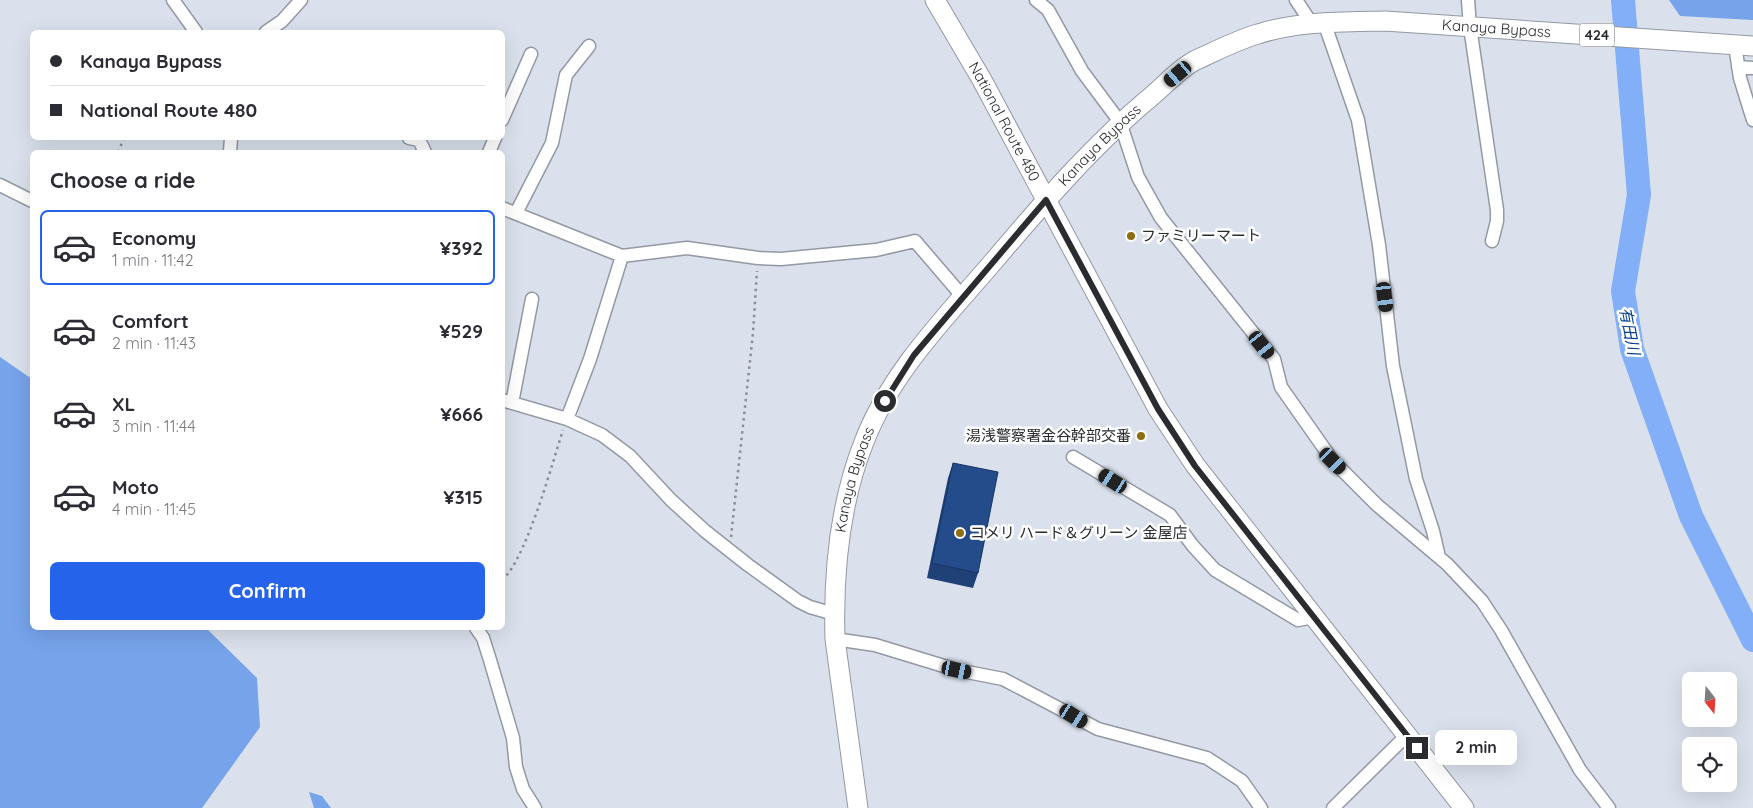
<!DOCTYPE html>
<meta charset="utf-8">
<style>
:root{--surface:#fff;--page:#f2f2f3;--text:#2b2b33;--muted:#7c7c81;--line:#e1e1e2;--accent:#2563eb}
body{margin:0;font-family:Quicksand,"Noto Sans JP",sans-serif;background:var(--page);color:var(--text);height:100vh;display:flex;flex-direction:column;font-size:19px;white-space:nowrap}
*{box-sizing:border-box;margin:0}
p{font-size:16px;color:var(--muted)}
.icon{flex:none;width:28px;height:28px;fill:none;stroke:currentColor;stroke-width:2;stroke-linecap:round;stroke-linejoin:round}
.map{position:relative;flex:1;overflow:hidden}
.sheet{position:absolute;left:30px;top:150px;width:475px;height:480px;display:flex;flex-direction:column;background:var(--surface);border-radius:8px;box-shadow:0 5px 20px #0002}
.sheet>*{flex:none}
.guide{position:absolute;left:30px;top:30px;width:475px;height:110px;border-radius:8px;box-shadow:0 5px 20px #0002;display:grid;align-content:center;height:110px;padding:0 20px;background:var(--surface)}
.needle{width:32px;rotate:163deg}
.controls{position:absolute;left:1682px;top:672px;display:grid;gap:10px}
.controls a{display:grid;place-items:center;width:55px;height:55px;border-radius:8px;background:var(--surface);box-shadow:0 5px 20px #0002;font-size:25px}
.end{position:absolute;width:22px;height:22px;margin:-11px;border:6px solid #2a2c30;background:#fff;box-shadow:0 0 0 2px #fff}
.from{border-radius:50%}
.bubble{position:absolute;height:35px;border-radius:8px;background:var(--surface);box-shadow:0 5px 20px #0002;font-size:16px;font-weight:700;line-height:35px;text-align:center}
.car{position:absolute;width:15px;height:30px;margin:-15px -8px;border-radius:6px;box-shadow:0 0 4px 1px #0007;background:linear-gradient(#222 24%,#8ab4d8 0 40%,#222 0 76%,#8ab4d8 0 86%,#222 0)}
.guide b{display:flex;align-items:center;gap:18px;height:48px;font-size:19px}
.guide b+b{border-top:1px solid var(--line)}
.guide i{width:12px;height:12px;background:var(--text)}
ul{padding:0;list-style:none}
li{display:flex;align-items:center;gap:15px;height:75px;margin:0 10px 8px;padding:0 10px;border:2px solid transparent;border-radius:8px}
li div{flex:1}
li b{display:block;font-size:19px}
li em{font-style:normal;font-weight:700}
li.on{border-color:var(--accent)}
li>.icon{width:45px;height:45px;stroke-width:1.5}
h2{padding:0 20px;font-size:22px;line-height:60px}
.action{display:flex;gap:10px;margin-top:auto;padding:10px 20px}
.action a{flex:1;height:58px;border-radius:8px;background:var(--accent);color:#fff;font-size:20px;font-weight:700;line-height:58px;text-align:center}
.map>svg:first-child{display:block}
</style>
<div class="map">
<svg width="1753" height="808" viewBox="0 0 1753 808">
<rect width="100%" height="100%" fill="#dae1ec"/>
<path fill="#76a3ea" d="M1669 0H1753V20L1680 16Z
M0 357 32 379V628H206L257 678 260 727 202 808H0Z
M309 792 322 796 331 808H314Z"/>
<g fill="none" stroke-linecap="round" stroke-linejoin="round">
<path stroke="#82aff7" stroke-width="24" d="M1623 0 1639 195 1623 291 1632 349 1691 516 1753 640"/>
<defs>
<path id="minor" d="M173 0 196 32
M1036 0 1048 10 1082 71 1120 122 1138 177 1161 218 1274 359 1281 387 1333 461 1377 505 1447 564 1482 601 1501 630 1580 770 1609 808
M1296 0 1312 24
M1468 0 1470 27 1497 210V221L1492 241
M1324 22 1358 120 1379 245 1393 366 1416 479 1433 531 1439 557
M266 32 282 21 301 0
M1735 45 1740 78 1753 120
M1738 67 1753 68
M502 120 531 54
M409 138 419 140 425 152
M230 152 231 138
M489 152 495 138
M0 185 32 201
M502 208 622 256 687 248 758 258 781 259 876 250 915 241 963 297
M516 213 552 143 566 75 589 46
M502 400 567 419 602 435 630 456 671 500 705 531 748 565 798 601 810 607 834 614
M512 403 532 299
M567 419 590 359 622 256
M1073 457 1170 515 1193 546 1215 570 1298 620 1314 617
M476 628 483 638 490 660 513 738 516 767 523 789 535 808
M835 639 875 645 957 670 1003 679 1098 729 1207 758 1242 781 1261 808
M1333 808 1407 735"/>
<g id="highway">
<path id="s1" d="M935 0 982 80 1158 409 1195 465 1464 808"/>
<path id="s2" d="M858 808 835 639C833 572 839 505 864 442 891 372 945 318 993 262 1043 203 1094 144 1153 95 1166 84 1180 68 1196 60 1216 51 1237 40 1258 34 1298 21 1344 22 1385 21L1753 46"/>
</g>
</defs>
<use href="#minor" stroke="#9399a3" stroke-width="15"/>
<use href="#highway" stroke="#9399a3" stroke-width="21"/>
<path stroke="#898e96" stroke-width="2.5" stroke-dasharray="2.5 4" stroke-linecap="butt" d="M118 152 124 138
M731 537 753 333 757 271
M502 580C526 560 552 464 563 430"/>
<use href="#minor" stroke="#fff" stroke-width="12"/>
<use href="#highway" stroke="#fff" stroke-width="19"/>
</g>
<path fill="#1f4178" d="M953 463 978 573 973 588 927 578 948 478Z"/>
<path fill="#244c8b" stroke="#193561" d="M953 463 998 472 978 573 932 563Z"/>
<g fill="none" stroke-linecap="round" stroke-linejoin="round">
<path stroke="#2a2c30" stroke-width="6" d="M885 401 914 355 1046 200 1158 409 1195 466 1417 748"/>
</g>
<g fill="#8d6d10" stroke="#fff" stroke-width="2">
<circle cx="1131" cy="236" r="5"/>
<circle cx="1141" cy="436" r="5"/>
<circle cx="960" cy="533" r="5"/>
</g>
<g text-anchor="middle" stroke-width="5" stroke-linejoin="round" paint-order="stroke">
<rect fill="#fff" stroke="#6a6b6e" stroke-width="1" x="1579.5" y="23.5" width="35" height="23" rx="4"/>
<g font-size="14" font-weight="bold" fill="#2a2c30">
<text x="1597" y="40">424</text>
</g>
<g font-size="15" fill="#2a2c30" stroke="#fff">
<text dy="5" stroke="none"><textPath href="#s2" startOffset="1188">Kanaya Bypass</textPath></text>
<text dy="5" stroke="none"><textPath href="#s1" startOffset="140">National Route 480</textPath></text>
<text dy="5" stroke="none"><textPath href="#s2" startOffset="752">Kanaya Bypass</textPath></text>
<text dy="5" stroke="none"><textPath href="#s2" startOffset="332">Kanaya Bypass</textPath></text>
</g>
<g font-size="15" fill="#2a2c30" stroke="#fff" text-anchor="start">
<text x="1141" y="241">ファミリーマート</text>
<text x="1131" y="441" text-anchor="end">湯浅警察署金谷幹部交番</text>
<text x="970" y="538">コメリ ハード＆グリーン 金屋店</text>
</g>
<g font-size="16" font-style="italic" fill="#083f90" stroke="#fff">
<text transform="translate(1630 331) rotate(79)" y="6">有田川</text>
</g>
</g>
</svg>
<div class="controls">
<a><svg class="needle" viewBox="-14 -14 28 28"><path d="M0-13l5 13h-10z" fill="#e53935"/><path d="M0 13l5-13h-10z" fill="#7c7c81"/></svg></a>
<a><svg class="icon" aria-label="locate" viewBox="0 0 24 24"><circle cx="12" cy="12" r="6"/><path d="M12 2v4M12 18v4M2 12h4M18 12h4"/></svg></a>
</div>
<i class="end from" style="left:885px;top:401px"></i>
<i class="end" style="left:1417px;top:748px"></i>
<div class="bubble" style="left:1435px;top:730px;width:82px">2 min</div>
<i class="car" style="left:1178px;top:74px;rotate:230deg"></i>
<i class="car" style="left:1385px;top:297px;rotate:173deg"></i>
<i class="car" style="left:1262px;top:345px;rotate:141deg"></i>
<i class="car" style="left:1333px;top:461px;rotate:135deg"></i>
<i class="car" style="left:1113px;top:481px;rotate:302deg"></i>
<i class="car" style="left:957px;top:670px;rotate:102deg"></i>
<i class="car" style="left:1074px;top:716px;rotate:123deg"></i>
<div class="guide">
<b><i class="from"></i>Kanaya Bypass</b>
<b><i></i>National Route 480</b>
</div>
<section class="sheet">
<h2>Choose a ride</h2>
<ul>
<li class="on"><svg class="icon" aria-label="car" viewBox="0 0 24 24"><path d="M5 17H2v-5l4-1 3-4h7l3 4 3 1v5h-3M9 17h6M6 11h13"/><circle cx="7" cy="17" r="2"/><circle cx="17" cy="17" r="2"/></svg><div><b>Economy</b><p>1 min · 11:42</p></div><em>¥392</em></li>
<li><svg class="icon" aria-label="car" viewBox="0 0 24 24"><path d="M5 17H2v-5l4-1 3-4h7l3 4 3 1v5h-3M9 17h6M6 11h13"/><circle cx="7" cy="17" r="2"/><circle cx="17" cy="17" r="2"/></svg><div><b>Comfort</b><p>2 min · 11:43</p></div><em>¥529</em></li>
<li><svg class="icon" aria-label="car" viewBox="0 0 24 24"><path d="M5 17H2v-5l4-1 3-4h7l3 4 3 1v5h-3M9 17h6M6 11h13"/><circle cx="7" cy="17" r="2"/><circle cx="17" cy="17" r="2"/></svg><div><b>XL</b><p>3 min · 11:44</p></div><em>¥666</em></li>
<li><svg class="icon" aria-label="car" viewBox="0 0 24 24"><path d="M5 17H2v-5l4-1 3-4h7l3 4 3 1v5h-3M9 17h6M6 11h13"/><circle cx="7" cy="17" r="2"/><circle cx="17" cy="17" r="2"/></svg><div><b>Moto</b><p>4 min · 11:45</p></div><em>¥315</em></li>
</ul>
<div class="action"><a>Confirm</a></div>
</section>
</div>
